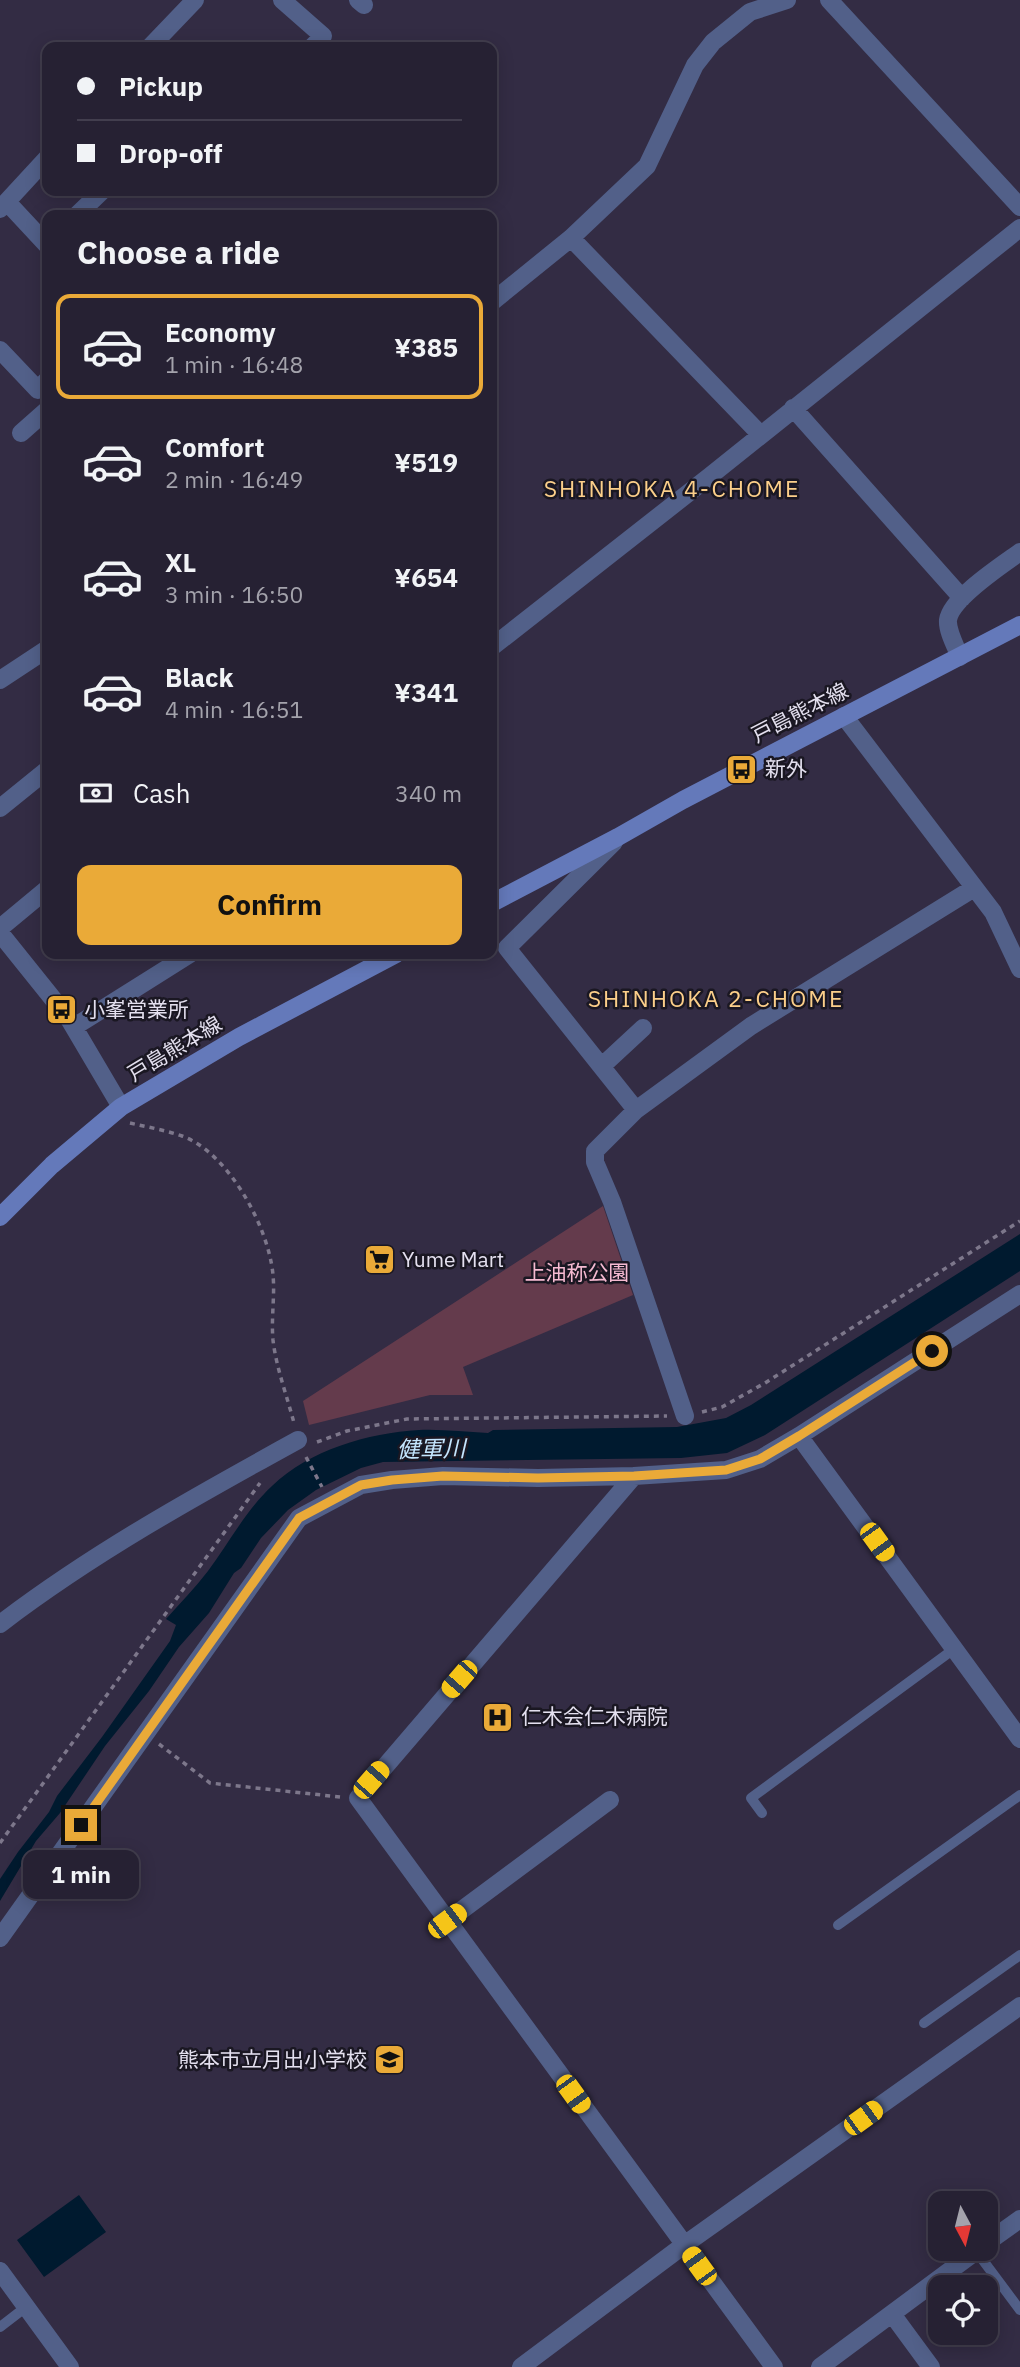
<!DOCTYPE html>
<meta charset="utf-8">
<style>
:root{--surface:#262133;--page:#2e293b;--text:#f1f3f6;--muted:#a4a3ac;--line:#423e4e;--accent:#eaaa38}
body{margin:0;font-family:"IBM Plex Sans","Noto Sans JP",sans-serif;background:var(--page);color:var(--text);height:100vh;display:flex;flex-direction:column;font-size:26px;white-space:nowrap}
*{box-sizing:border-box;margin:0}
p{font-size:23px;color:var(--muted)}
.icon{flex:none;width:38px;height:38px;fill:none;stroke:currentColor;stroke-width:2;stroke-linecap:round;stroke-linejoin:round}
.map{position:relative;flex:1;overflow:hidden}
.details{position:absolute;left:42px;top:210px;width:455px;height:749px;display:flex;flex-direction:column;background:var(--surface);border-radius:14px;box-shadow:0 4px 18px #0003,0 0 0 2px var(--line)}
.details>*{flex:none}
.guide{position:absolute;left:42px;top:42px;width:455px;height:154px;border-radius:14px;box-shadow:0 4px 18px #0003,0 0 0 2px var(--line);display:grid;align-content:center;height:154px;padding:0 35px;background:var(--surface)}
.needle{width:46px;rotate:173deg}
.controls{position:absolute;left:928px;top:2191px;display:grid;gap:14px}
.controls a{display:grid;place-items:center;width:70px;height:70px;border-radius:14px;background:var(--surface);box-shadow:0 4px 18px #0003,0 0 0 2px var(--line);font-size:35px}
.end{position:absolute;width:32px;height:32px;margin:-16px;border:9px solid #eaaa38;background:#111;box-shadow:0 0 0 4px #111}
.from{border-radius:50%}
.bubble{position:absolute;height:49px;border-radius:14px;background:var(--surface);box-shadow:0 4px 18px #0003,0 0 0 2px var(--line);font-size:23px;font-weight:700;line-height:49px;text-align:center}
.car{position:absolute;width:21px;height:42px;margin:-21px -10px;border-radius:9px;box-shadow:0 0 5px 2px #0007;background:linear-gradient(#f5c518 24%,#345 0 40%,#f5c518 0 76%,#345 0 86%,#f5c518 0)}
.guide b{display:flex;align-items:center;gap:24px;height:66px;font-size:26px}
.guide b+b{border-top:2px solid var(--line)}
.guide i{width:18px;height:18px;background:var(--text)}
ul{padding:0;list-style:none}
li{display:flex;align-items:center;gap:21px;height:105px;margin:0 14px 10px;padding:0 21px;border:4px solid transparent;border-radius:14px}
li div{flex:1}
li b{display:block;font-size:26px}
li em{font-style:normal;font-weight:700}
li.active{border-color:var(--accent)}
li>.icon{width:63px;height:63px;stroke-width:1.5}
h2{padding:0 35px;font-size:32px;line-height:84px}
.pay{display:flex;align-items:center;gap:18px;height:77px;padding:0 35px;font-size:26px}
.pay p{margin-inline-start:auto}
.primary-button{display:flex;gap:14px;margin-top:auto;padding:14px 35px}
.primary-button a{flex:1;height:80px;border-radius:14px;background:var(--accent);color:#111;font-size:28px;font-weight:700;line-height:80px;text-align:center}
.map>svg:first-child{display:block}
</style>
<div class="map">
<svg width="1020" height="2367" viewBox="0 0 1020 2367">
<rect width="100%" height="100%" fill="#332c44"/>
<path fill="#643b4c" d="M603 1206 633 1295 463 1367 473 1395H430L309 1425 303 1401Z"/>
<path fill="#001a2f" d="M1020 1234V1271L765 1435 727 1453 681 1458 383 1462 361 1468 316 1490 288 1510 261 1538 241 1568 234 1573 209 1613 179 1647 149 1691 105 1746 60 1813 36 1841 0 1901V1879L18 1852 49 1812 57 1796 102 1737 170 1641 176 1625 166 1619C180 1603 195 1588 208 1571 229 1543 246 1510 272 1486 309 1450 368 1433 419 1430 442 1429 465 1432 488 1433L493 1430 677 1427 726 1418 751 1405Z
M79 2195 106 2232 44 2277 17 2240Z"/>
<g fill="none" stroke-linecap="round" stroke-linejoin="round">
<path stroke="#7d778b" stroke-width="3.5" stroke-dasharray="5 5" stroke-linecap="butt" d="M130 1123C147 1127 165 1130 182 1136 229 1153 269 1228 273 1275 275 1296 271 1318 273 1340 276 1367 287 1396 294 1423
M702 1412 722 1407 765 1383 1020 1221
M317 1442 347 1431 407 1419 667 1416
M306 1457 322 1487
M159 1744 210 1783 340 1797
M0 1843 260 1483"/>
<path stroke="#526089" stroke-width="10" d="M762 1813 751 1798 954 1649
M838 1925 1020 1795
M924 2023 1020 1955
M976 2251 1020 2310
M0 2327 26 2307"/>
<path stroke="#526089" stroke-width="18" d="M282 0 323 36 312 47
M358 0 364 5
M829 0 1020 207
M150 47 195 0
M7 202 47 245
M0 209 47 158
M77 215 102 191
M571 238 761 435
M492 302 571 238 647 166 695 65 713 42 750 12 787 0
M0 350 38 390 47 380
M793 408 962 598
M21 433 47 410
M492 647 710 476 1020 228
M960 657C956 647 947 631 948 620 951 598 1002 565 1020 552
M0 680 47 649
M844 716 993 912 1020 969
M0 808 47 770
M614 842 507 948 636 1110 751 1026 974 888
M0 928 47 889
M0 933 69 1019 121 1107
M74 1027 190 954
M602 1066 643 1028
M636 1110 595 1151V1162L612 1202 685 1416
M799 1436 1020 1739
M634 1476 358 1798 774 2367
M0 1624C93 1553 196 1496 298 1440
M447 1921 610 1800
M0 1938 299 1518 361 1485 392 1480 443 1476 538 1478 634 1476 726 1470 760 1459 799 1436 1020 1294
M985 2244 1020 2219
M0 2271 70 2367
M892 2314 931 2367
M521 2367 684 2245 1020 2006
M820 2367 979 2249"/>
<path stroke="#6479ba" stroke-width="18" d="M492 903 618 837 683 800 1020 625
M0 1217 52 1165 121 1107 239 1037 396 954"/>
</g>
<g fill="none" stroke-linecap="round" stroke-linejoin="round">
<path stroke="#eaaa38" stroke-width="9" d="M81 1825 299 1518 361 1485 392 1480 443 1476 538 1478 634 1476 726 1470 760 1459 799 1436 932 1351"/>
</g>
<defs>
<symbol id="bus-square" viewBox="-11 -11 22 22"><rect x="-9" y="-9" width="18" height="18" rx="4" fill="#eaaa38" stroke="#1a1722"/><path d="M-5-6H5V4H4V6H2V4H-2V6H-4V4H-5ZM-3.5-4V0h7V-4ZM-3.5 1.2v1.5H-2V1.2ZM2 1.2v1.5H3.5V1.2Z" fill="#111"/></symbol>
<symbol id="supermarket-square" viewBox="-11 -11 22 22"><rect x="-9" y="-9" width="18" height="18" rx="4" fill="#eaaa38" stroke="#1a1722"/><path d="M-6-5.5h2.5l.6 2H6L4.5 2H-2.5L-4.4-4H-6ZM-1.5 3.2a1.3 1.3 0 1 0 .1 0ZM3 3.2a1.3 1.3 0 1 0 .1 0Z" fill="#111"/></symbol>
<symbol id="hospital-square" viewBox="-11 -11 22 22"><rect x="-9" y="-9" width="18" height="18" rx="4" fill="#eaaa38" stroke="#1a1722"/><path d="M-5-5h3v3.5h4V-5h3V5h-3V1.5h-4V5h-3Z" fill="#111"/></symbol>
<symbol id="school-square" viewBox="-11 -11 22 22"><rect x="-9" y="-9" width="18" height="18" rx="4" fill="#eaaa38" stroke="#1a1722"/><path d="M0-5L7-2L0 1L-7-2ZM-4 1L0 2.5L4 1V4Q0 6-4 4Z" fill="#111"/></symbol>
</defs>
<g fill-rule="evenodd">
<use href="#bus-square" x="724" y="752" width="35" height="35"/>
<use href="#bus-square" x="44" y="992" width="35" height="35"/>
<use href="#supermarket-square" x="362" y="1242" width="35" height="35"/>
<use href="#hospital-square" x="480" y="1700" width="35" height="35"/>
<use href="#school-square" x="372" y="2042" width="35" height="35"/>
</g>
<g text-anchor="middle" stroke-width="5" stroke-linejoin="round" paint-order="stroke">
<g font-size="21" fill="#e4e0ef" stroke="#1a1722">
<text transform="translate(800 713) rotate(-27)" y="7">戸島熊本線</text>
<text transform="translate(175 1049) rotate(-31)" y="7">戸島熊本線</text>
</g>
<g font-size="21" fill="#e4e0ef" stroke="#1a1722" text-anchor="start">
<text x="765" y="776">新外</text>
<text x="84" y="1017">小峯営業所</text>
<text x="402" y="1267">Yume Mart</text>
<text x="521" y="1724">仁木会仁木病院</text>
<text x="367" y="2067" text-anchor="end">熊本市立月出小学校</text>
</g>
<g font-size="21" fill="#f5bad1" stroke="#1a1722">
<text x="577" y="1280">上油称公園</text>
</g>
<g font-size="23" letter-spacing="2" fill="#fccf8a" stroke="#1a1722">
<text x="672" y="497">SHINHOKA 4-CHOME</text>
<text x="716" y="1007">SHINHOKA 2-CHOME</text>
</g>
<g font-size="23" font-style="italic" fill="#c4e5fe" stroke="#1a1722">
<text transform="translate(431 1449) rotate(-1)" y="8">健軍川</text>
</g>
</g>
</svg>
<div class="controls">
<a><svg class="needle" viewBox="-14 -14 28 28"><path d="M0-13l5 13h-10z" fill="#e53935"/><path d="M0 13l5-13h-10z" fill="#a4a3ac"/></svg></a>
<a><svg class="icon" aria-label="locate" viewBox="0 0 24 24"><circle cx="12" cy="12" r="6"/><path d="M12 2v4M12 18v4M2 12h4M18 12h4"/></svg></a>
</div>
<i class="end from" style="left:932px;top:1351px"></i>
<i class="end" style="left:81px;top:1825px"></i>
<div class="bubble" style="left:23px;top:1850px;width:116px">1 min</div>
<i class="car" style="left:877px;top:1542px;rotate:144deg"></i>
<i class="car" style="left:459px;top:1679px;rotate:221deg"></i>
<i class="car" style="left:371px;top:1780px;rotate:41deg"></i>
<i class="car" style="left:447px;top:1921px;rotate:53deg"></i>
<i class="car" style="left:573px;top:2094px;rotate:144deg"></i>
<i class="car" style="left:863px;top:2118px;rotate:54deg"></i>
<i class="car" style="left:699px;top:2266px;rotate:324deg"></i>
<div class="guide">
<b><i class="from"></i>Pickup</b>
<b><i></i>Drop-off</b>
</div>
<section class="details">
<h2>Choose a ride</h2>
<ul>
<li class="active"><svg class="icon" aria-label="car" viewBox="0 0 24 24"><path d="M5 17H2v-5l4-1 3-4h7l3 4 3 1v5h-3M9 17h6M6 11h13"/><circle cx="7" cy="17" r="2"/><circle cx="17" cy="17" r="2"/></svg><div><b>Economy</b><p>1 min · 16:48</p></div><em>¥385</em></li>
<li><svg class="icon" aria-label="car" viewBox="0 0 24 24"><path d="M5 17H2v-5l4-1 3-4h7l3 4 3 1v5h-3M9 17h6M6 11h13"/><circle cx="7" cy="17" r="2"/><circle cx="17" cy="17" r="2"/></svg><div><b>Comfort</b><p>2 min · 16:49</p></div><em>¥519</em></li>
<li><svg class="icon" aria-label="car" viewBox="0 0 24 24"><path d="M5 17H2v-5l4-1 3-4h7l3 4 3 1v5h-3M9 17h6M6 11h13"/><circle cx="7" cy="17" r="2"/><circle cx="17" cy="17" r="2"/></svg><div><b>XL</b><p>3 min · 16:50</p></div><em>¥654</em></li>
<li><svg class="icon" aria-label="car" viewBox="0 0 24 24"><path d="M5 17H2v-5l4-1 3-4h7l3 4 3 1v5h-3M9 17h6M6 11h13"/><circle cx="7" cy="17" r="2"/><circle cx="17" cy="17" r="2"/></svg><div><b>Black</b><p>4 min · 16:51</p></div><em>¥341</em></li>
</ul>
<div class="pay"><svg class="icon" aria-label="cash" viewBox="0 0 24 24"><path d="M3 7h18v10H3z"/><circle cx="12" cy="12" r="2"/></svg>Cash<p>340 m</p></div>
<div class="primary-button"><a>Confirm</a></div>
</section>
</div>
